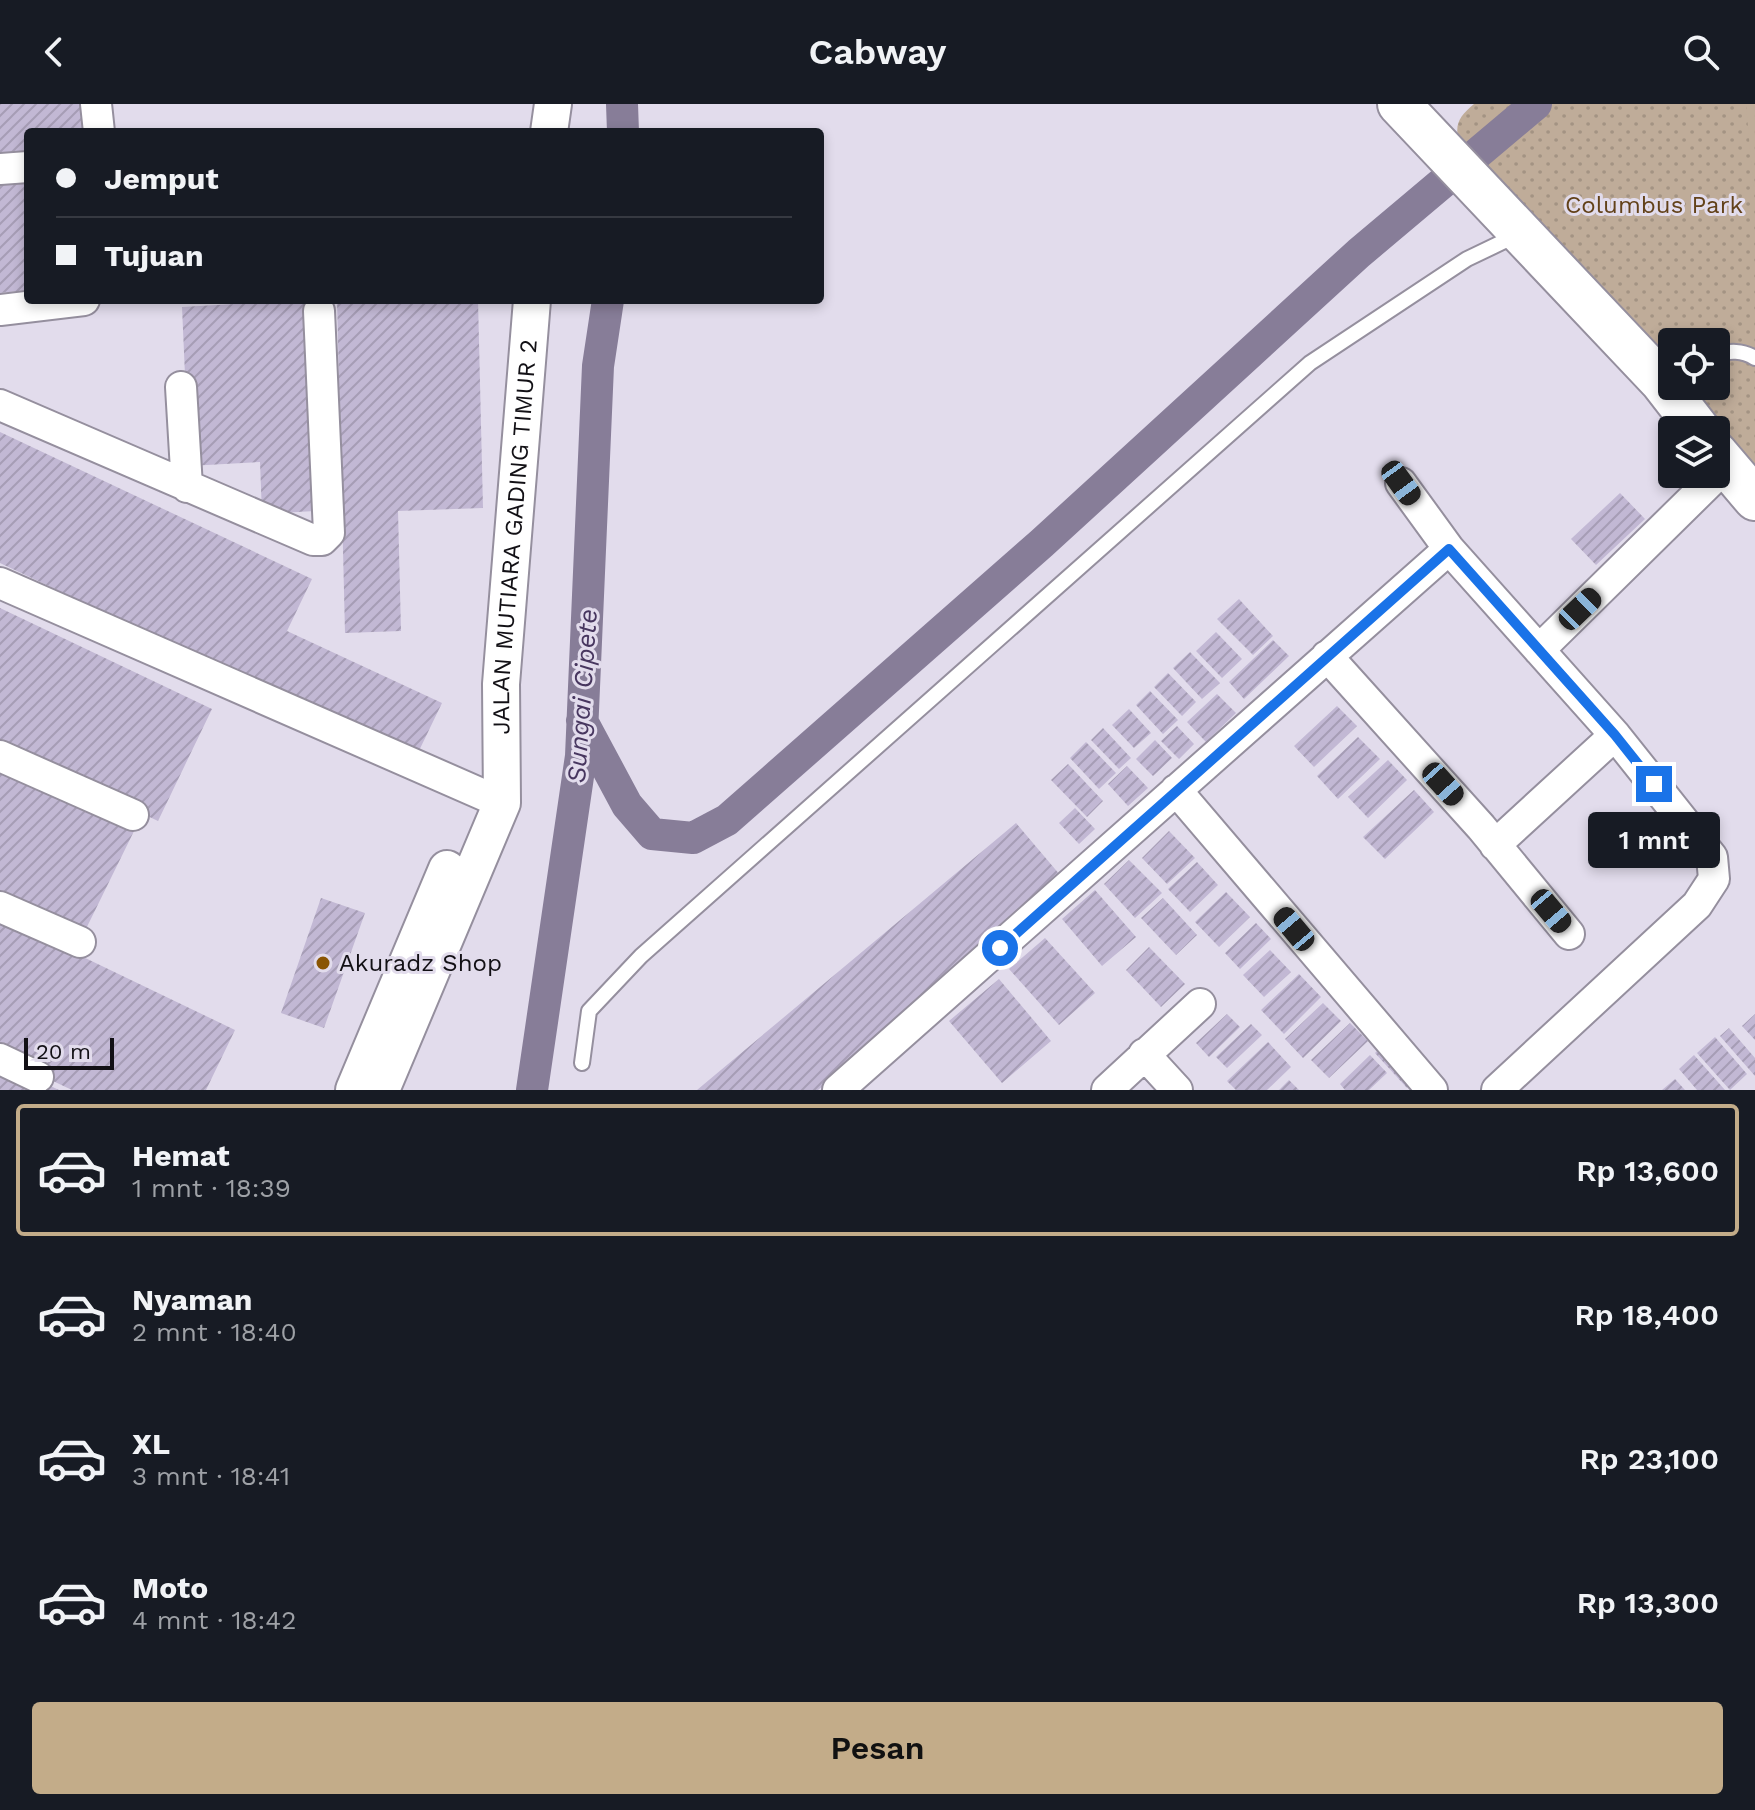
<!DOCTYPE html>
<html lang="id">
<meta charset="utf-8">
<style>
:root{--surface:#171b24;--page:#242831;--text:#f1f3f6;--muted:#9ea1a6;--line:#363941;--accent:#c3ac89}
body{margin:0;font-family:"Work Sans",sans-serif;background:var(--page);color:var(--text);height:100vh;display:flex;flex-direction:column;font-size:30px;white-space:nowrap}
*{box-sizing:border-box;margin:0}
p{font-size:26px;color:var(--muted)}
.icon{flex:none;width:44px;height:44px;fill:none;stroke:currentColor;stroke-width:2;stroke-linecap:round;stroke-linejoin:round}
.map{position:relative;height:986px;overflow:hidden}
.details{display:flex;flex-direction:column;background:var(--surface);flex:1}
.details>*{flex:none}
.guide{position:absolute;left:24px;top:24px;width:800px;height:176px;border-radius:8px;box-shadow:0 4px 12px #0003;display:grid;align-content:center;height:176px;padding:0 32px;background:var(--surface)}
.buttons{position:absolute;left:1658px;top:224px;display:grid;gap:16px}
.buttons a{display:grid;place-items:center;width:72px;height:72px;border-radius:8px;background:var(--surface);box-shadow:0 4px 12px #0003;font-size:40px}
.scale{position:absolute;left:24px;bottom:20px;width:90px;box-sizing:border-box;padding-left:8px;border:4px solid #121015;border-top:0;font-size:22px;line-height:28px;white-space:nowrap;color:#121015;-webkit-text-stroke:6px #e2dcec;paint-order:stroke}
.end{position:absolute;width:36px;height:36px;margin:-18px;border:10px solid #1a73e8;background:#fff;box-shadow:0 0 0 4px #fff}
.from{border-radius:50%}
.bubble{position:absolute;height:56px;border-radius:8px;background:var(--surface);box-shadow:0 4px 12px #0003;font-size:26px;font-weight:600;line-height:56px;text-align:center}
.car{position:absolute;width:24px;height:48px;margin:-24px -12px;border-radius:10px;box-shadow:0 0 6px 2px #0007;background:linear-gradient(#222 24%,#8ab4d8 0 40%,#222 0 76%,#8ab4d8 0 86%,#222 0)}
.guide b{display:flex;align-items:center;gap:28px;height:76px;font-size:30px}
.guide b+b{border-top:2px solid var(--line)}
.guide i{width:20px;height:20px;background:var(--text)}
ul{padding:14px 0 0;list-style:none}
li{display:flex;align-items:center;gap:24px;height:132px;margin:0 16px 12px;padding:0 16px;border:4px solid transparent;border-radius:8px}
li div{flex:1}
li b{display:block;font-size:30px}
li em{font-style:normal;font-weight:600}
li.on{border-color:var(--accent)}
li>.icon{width:72px;height:72px;stroke-width:1.5}
.cta{display:flex;gap:16px;margin-top:auto;padding:16px 32px}
.cta a{flex:1;height:92px;border-radius:8px;background:var(--accent);color:#111;font-size:32px;font-weight:600;line-height:92px;text-align:center}
header{display:flex;justify-content:space-between;align-items:center;height:104px;padding:0 32px;background:var(--surface);font-size:36px;font-weight:600}
.map>svg:first-child{display:block}
</style>
<header><svg class="icon" aria-label="back" viewBox="0 0 24 24"><path d="M15 5l-7 7 7 7"/></svg>Cabway<svg class="icon" aria-label="search" viewBox="0 0 24 24"><circle cx="10" cy="10" r="6"/><path d="M15 15l6 6"/></svg></header>
<div class="map">
<svg width="1755" height="986" viewBox="0 0 1755 986">
<defs>
<pattern id="park-dots" width="8" height="8" patternUnits="userSpaceOnUse" patternTransform="scale(2)"><rect width="8" height="8" fill="#bfac99"/><path d="M2 2h.1M6 6h.1" fill="none" stroke="#a39383" stroke-width="1.8" stroke-linecap="round"/></pattern>
<pattern id="building-hatch" width="6" height="6" patternUnits="userSpaceOnUse" patternTransform="scale(2)"><rect width="6" height="6" fill="#c2b8d4"/><path d="M-1 1l2-2M0 6l6-6M5 7l2-2" fill="none" stroke="#a69db5"/></pattern>
</defs>
<rect width="100%" height="100%" fill="#e2dcec"/>
<path fill="url(#park-dots)" d="M1474 0H1755V368L1679 282H1716V238H1672V274L1459 38C1454 19 1460 12 1474 0Z"/>
<path fill="#bfac99" d="M1746 0H1755L1754 91Z"/>
<g fill="none" stroke-linecap="round" stroke-linejoin="round">
<path stroke="#877d98" stroke-width="32" d="M622 0 623 28
M582 617 627 701 652 730 693 734 727 716 1042 439 1359 149 1536 0
M532 986 581 652 598 262 608 196"/>
</g>
<path fill="url(#building-hatch)" d="M0 0H81L83 28H28V57L0 60Z
M28 77V186L0 189V80Z
M305 196 315 407 262 410 260 358 189 362 182 203Z
M337 196H478L483 404 398 407 401 527 345 529Z
M0 328 312 475 287 527 442 599 415 655 0 459Z
M1620 389 1645 415 1596 461 1571 435Z
M1239 495 1273 532 1253 551 1217 515Z
M0 504 212 605 158 717 0 642Z
M1216 528 1242 555 1222 574 1196 547Z
M1273 536 1289 552 1244 595 1229 578Z
M1190 548 1220 579 1202 595 1173 564Z
M1168 569 1196 598 1182 612 1154 583Z
M1150 587 1178 616 1163 630 1136 601Z
M1217 590 1236 609 1206 638 1187 618Z
M1337 602 1357 622 1314 663 1294 642Z
M1129 605 1151 629 1134 644 1112 621Z
M1177 622 1194 640 1179 655 1161 637Z
M1103 624 1131 654 1119 665 1091 636Z
M1358 633 1380 655 1338 695 1317 672Z
M1155 636 1172 654 1153 672 1136 655Z
M1086 638 1116 669 1099 685 1070 654Z
M1388 656 1407 676 1368 714 1348 693Z
M0 658 136 723 81 835 0 796Z
M1068 660 1103 697 1087 713 1051 676Z
M1127 662 1148 684 1128 702 1108 680Z
M1414 686 1434 708 1385 755 1363 733Z
M1075 704 1095 725 1079 740 1059 719Z
M1016 719 1066 778 818 986H697Z
M1169 727 1195 754 1167 780 1142 754Z
M1129 756 1162 789 1135 814 1104 780Z
M1197 758 1218 781 1190 808 1168 785Z
M1095 786 1136 833 1102 862 1062 815Z
M1226 788 1250 813 1219 843 1195 818Z
M321 794 365 809 324 924 281 909Z
M1163 794 1197 831 1176 851 1141 814Z
M0 813 235 926 206 986H72L0 952Z
M1256 819 1271 835 1240 865 1225 849Z
M1045 834 1095 889 1059 921 1009 865Z
M1149 843 1185 880 1161 903 1126 866Z
M1270 846 1291 868 1264 893 1243 871Z
M1299 870 1321 893 1284 930 1261 906Z
M999 875 1051 937 1002 979 949 917Z
M1323 899 1341 917 1303 954 1285 935Z
M1227 910 1240 923 1209 953 1196 939Z
M1755 910V936L1742 922Z
M1350 919 1368 937 1329 974 1311 956Z
M1251 920 1262 931 1227 964 1216 953Z
M1729 924 1755 954V972L1720 932Z
M1715 933 1747 970 1730 986 1697 949Z
M1268 938 1291 963 1267 986H1236L1227 977Z
M1380 944 1413 978 1407 984 1375 949Z
M1370 951 1387 969 1369 986H1345L1340 980Z
M1694 951 1725 986H1697L1679 965Z
M0 958 59 986H0Z
M1675 975 1685 986H1662Z
M1289 976 1299 986H1279Z"/>
<g fill="none" stroke-linecap="round" stroke-linejoin="round">
<defs>
<path id="service" d="M1716 250C1730 247 1742 246 1755 254
M582 959 589 907 641 852 1310 259 1467 155 1519 130"/>
<path id="minor" d="M96 0 99 28
M0 65 28 63
M0 206 84 196
M181 283 187 383
M0 301 313 436H322L329 429 319 207
M1401 379 1449 445 1615 631 1712 753 1714 775 1697 801 1497 986
M0 479 502 699
M1539 546 1726 362
M1327 552 1481 723 1569 830
M0 652 133 711
M1176 686 1432 986
M1495 741 1615 631
M0 803 80 838
M1144 950 1177 986
M0 955 38 973
M838 986 1449 445
M1107 986 1200 900"/>
<g id="tertiary">
<path d="M549 28 553 0"/>
<path d="M354 986 447 765"/>
<path id="s1" d="M381 986 502 699 501 580 532 196"/>
</g>
<path id="secondary" d="M1399 0 1661 277 1699 326
M1716 349 1755 395"/>
</defs>
<use href="#service" stroke="#958f9e" stroke-width="18"/>
<use href="#minor" stroke="#958f9e" stroke-width="34"/>
<use href="#tertiary" stroke="#958f9e" stroke-width="40"/>
<use href="#secondary" stroke="#958f9e" stroke-width="46"/>
<use href="#service" stroke="#fff" stroke-width="14"/>
<use href="#minor" stroke="#fff" stroke-width="30"/>
<use href="#tertiary" stroke="#fff" stroke-width="36"/>
<use href="#secondary" stroke="#fff" stroke-width="42"/>
</g>
<g fill="none" stroke-linecap="round" stroke-linejoin="round">
<path stroke="#1a73e8" stroke-width="10" d="M1000 844 1449 445 1615 631 1654 680"/>
</g>
<circle fill="#8a5503" stroke="#e2dcec" stroke-width="3" cx="323" cy="859" r="8"/>
<g text-anchor="middle" stroke-width="6" stroke-linejoin="round" paint-order="stroke">
<g font-size="24" fill="#624119" stroke="#e2dcec">
<text x="1654" y="109">Columbus Park</text>
</g>
<g font-size="24" fill="#121015" stroke="#e2dcec">
<text dy="8" stroke="none"><textPath href="#s1" startOffset="578">JALAN MUTIARA GADING TIMUR 2</textPath></text>
</g>
<g font-size="24" fill="#121015" stroke="#e2dcec" text-anchor="start">
<text x="339" y="867">Akuradz Shop</text>
</g>
<g font-size="26" font-style="italic" fill="#47365f" stroke="#e2dcec">
<text transform="translate(582 592) rotate(-86)" y="9">Sungai Cipete</text>
</g>
</g>
</svg>
<div class="buttons">
<a><svg class="icon" aria-label="locate" viewBox="0 0 24 24"><circle cx="12" cy="12" r="6"/><path d="M12 2v4M12 18v4M2 12h4M18 12h4"/></svg></a>
<a><svg class="icon" aria-label="layers" viewBox="0 0 24 24"><path d="M12 4l9 5-9 5-9-5zM3 14l9 5 9-5"/></svg></a>
</div>
<div class="scale">20 m</div>
<i class="end from" style="left:1000px;top:844px"></i>
<i class="end" style="left:1654px;top:680px"></i>
<div class="bubble" style="left:1588px;top:708px;width:132px">1 mnt</div>
<i class="car" style="left:1401px;top:379px;rotate:144deg"></i>
<i class="car" style="left:1580px;top:505px;rotate:46deg"></i>
<i class="car" style="left:1443px;top:680px;rotate:138deg"></i>
<i class="car" style="left:1551px;top:807px;rotate:140deg"></i>
<i class="car" style="left:1294px;top:825px;rotate:320deg"></i>
<div class="guide">
<b><i class="from"></i>Jemput</b>
<b><i></i>Tujuan</b>
</div>
</div>
<section class="details">
<ul>
<li class="on"><svg class="icon" aria-label="car" viewBox="0 0 24 24"><path d="M5 17H2v-5l4-1 3-4h7l3 4 3 1v5h-3M9 17h6M6 11h13"/><circle cx="7" cy="17" r="2"/><circle cx="17" cy="17" r="2"/></svg><div><b>Hemat</b><p>1 mnt · 18:39</p></div><em>Rp 13,600</em></li>
<li><svg class="icon" aria-label="car" viewBox="0 0 24 24"><path d="M5 17H2v-5l4-1 3-4h7l3 4 3 1v5h-3M9 17h6M6 11h13"/><circle cx="7" cy="17" r="2"/><circle cx="17" cy="17" r="2"/></svg><div><b>Nyaman</b><p>2 mnt · 18:40</p></div><em>Rp 18,400</em></li>
<li><svg class="icon" aria-label="car" viewBox="0 0 24 24"><path d="M5 17H2v-5l4-1 3-4h7l3 4 3 1v5h-3M9 17h6M6 11h13"/><circle cx="7" cy="17" r="2"/><circle cx="17" cy="17" r="2"/></svg><div><b>XL</b><p>3 mnt · 18:41</p></div><em>Rp 23,100</em></li>
<li><svg class="icon" aria-label="car" viewBox="0 0 24 24"><path d="M5 17H2v-5l4-1 3-4h7l3 4 3 1v5h-3M9 17h6M6 11h13"/><circle cx="7" cy="17" r="2"/><circle cx="17" cy="17" r="2"/></svg><div><b>Moto</b><p>4 mnt · 18:42</p></div><em>Rp 13,300</em></li>
</ul>
<div class="cta"><a>Pesan</a></div>
</section>
